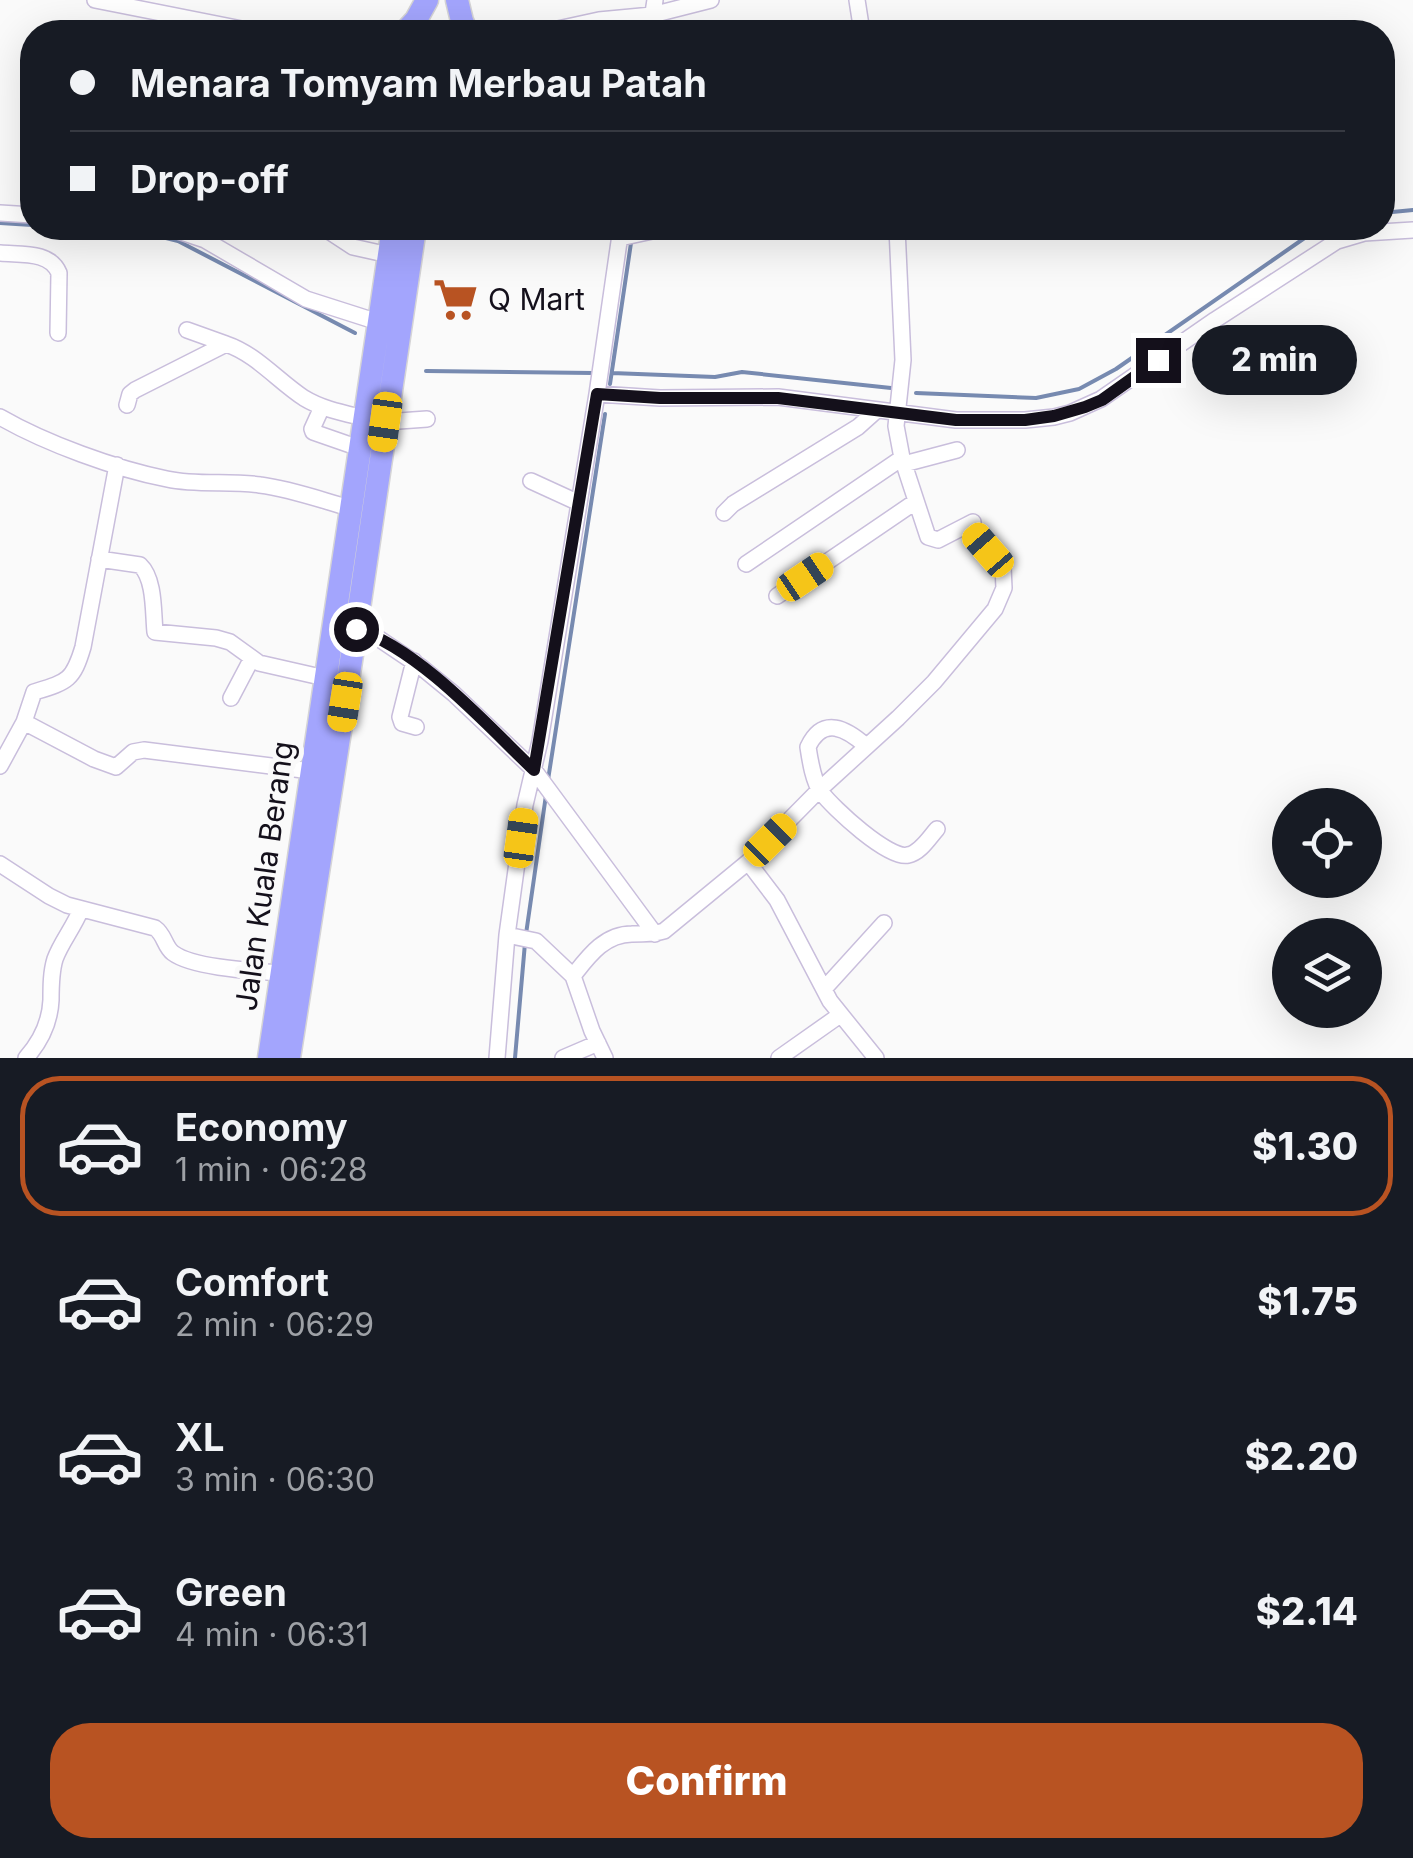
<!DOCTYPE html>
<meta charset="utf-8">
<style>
:root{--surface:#171b24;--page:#20242c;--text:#f1f3f6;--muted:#9ea1a6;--line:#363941;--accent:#b85322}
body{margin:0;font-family:Inter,sans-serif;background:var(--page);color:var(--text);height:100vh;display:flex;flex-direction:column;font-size:38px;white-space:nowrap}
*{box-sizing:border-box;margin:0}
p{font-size:32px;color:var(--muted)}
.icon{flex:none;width:55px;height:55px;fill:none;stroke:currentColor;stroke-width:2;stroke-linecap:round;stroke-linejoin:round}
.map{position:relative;height:1058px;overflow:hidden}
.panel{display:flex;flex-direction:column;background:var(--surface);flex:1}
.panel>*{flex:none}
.guide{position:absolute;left:20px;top:20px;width:1375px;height:220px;border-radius:40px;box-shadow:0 10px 40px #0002;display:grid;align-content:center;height:220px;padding:0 50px;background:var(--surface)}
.controls{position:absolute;left:1272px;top:788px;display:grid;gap:20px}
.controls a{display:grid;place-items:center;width:110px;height:110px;border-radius:50%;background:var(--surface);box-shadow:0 10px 40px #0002;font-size:50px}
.end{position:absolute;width:45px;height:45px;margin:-22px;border:12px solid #14101b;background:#fff;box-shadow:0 0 0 5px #fff}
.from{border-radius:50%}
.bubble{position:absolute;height:70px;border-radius:35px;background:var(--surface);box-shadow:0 10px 40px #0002;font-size:32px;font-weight:800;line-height:70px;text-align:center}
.car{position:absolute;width:30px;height:60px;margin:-30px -15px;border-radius:12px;box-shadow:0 0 8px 2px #0007;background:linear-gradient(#f5c518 24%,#345 0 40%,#f5c518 0 76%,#345 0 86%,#f5c518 0)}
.guide b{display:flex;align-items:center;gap:35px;height:95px;font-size:38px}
.guide b+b{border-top:2px solid var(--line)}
.guide i{width:25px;height:25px;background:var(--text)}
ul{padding:18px 0 0;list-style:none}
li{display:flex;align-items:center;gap:30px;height:140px;margin:0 20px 15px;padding:0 30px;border:5px solid transparent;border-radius:40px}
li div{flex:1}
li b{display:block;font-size:38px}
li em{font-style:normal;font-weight:800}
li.on{border-color:var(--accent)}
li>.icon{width:90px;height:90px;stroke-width:1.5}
.action{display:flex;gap:20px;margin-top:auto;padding:20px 50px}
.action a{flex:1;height:115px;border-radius:40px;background:var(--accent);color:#fff;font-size:40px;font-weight:800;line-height:115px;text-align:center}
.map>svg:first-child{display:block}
</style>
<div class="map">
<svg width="1413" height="1058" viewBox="0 0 1413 1058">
<rect width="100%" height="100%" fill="#fafafa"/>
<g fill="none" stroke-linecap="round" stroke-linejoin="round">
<path stroke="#778ab0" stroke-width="4" d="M1382 213 1413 210
M0 223 32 225
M58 228 148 235
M158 236 178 241 355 333
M426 371 593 373
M612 373 715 377 742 372 891 388
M610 384 631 243
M916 393 1036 398 1079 389 1116 369 1319 228
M548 780 605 414
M526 934 546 795
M515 1058 525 943"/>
<defs>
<path id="minor" d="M95 0 257 32
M857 0 862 32
M544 32 599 20 652 15 711 0
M618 32 644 19
M650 32 655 0
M0 213 32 215
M148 228 178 231 205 240 306 299 378 322
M302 228 306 230 313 228
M324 228 353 247 389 255
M897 228 903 360 896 426 902 458 928 537 938 540 973 522
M620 238 666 228
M0 253C21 255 50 251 59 273L58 333
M187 330 226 344
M597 394 660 398 778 397 956 420H1025L1054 417 1070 413 1101 399 1215 320 1337 241 1364 233 1413 230
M127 405 130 394 135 390 226 344C256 354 278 381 304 398 322 409 343 413 364 418
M322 407 312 429 313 432 359 448
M0 417C45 443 116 469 167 479 199 486 230 480 260 485 291 489 321 500 350 508
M385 422 427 419
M904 464 957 450
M531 481 579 503
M724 513 733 504 858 427 877 410
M99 559 140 565C155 579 153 612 155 632L216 638 230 642 259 663 325 678
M746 564 902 458
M777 596 915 502
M356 629 372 634 421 667 454 694 534 770 655 934
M414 661 400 717 402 723 416 727
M231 698 251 660
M24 722 94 759 116 767 133 752 144 750 311 771
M866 746C847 729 823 715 808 747 810 760 813 781 821 792 833 808 889 860 908 855 920 853 929 838 937 829
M0 766 24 722 34 692C67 682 73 681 83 647L117 465
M748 862 777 900 830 1001 876 1058
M0 864 49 896 67 905 155 928C165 935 164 946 173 953 193 968 255 971 281 973
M507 935 536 941 573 976C588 957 604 934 632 934 644 933 652 935 664 931L748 862 819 790 898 718 934 682 995 609 1004 588 1003 567 966 526
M573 976 592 1031 605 1058
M824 989 884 923
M26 1058C41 1041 50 1022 51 1000 51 986 51 972 55 959 61 942 74 927 81 909
M497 1058 507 935 525 805 540 741 597 394 621 228
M563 1058 598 1043
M779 1058 840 1015"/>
<path id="highway" d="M457 0 462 21 467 32
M405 32 416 20 427 0
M269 1058 393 228
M289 1058 356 629 415 228"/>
</defs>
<use href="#minor" stroke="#c9bedc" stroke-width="18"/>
<use href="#highway" stroke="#d5d4d6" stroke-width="25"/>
<use href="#minor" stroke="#fff" stroke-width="15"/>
<use href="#highway" stroke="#a3a5fd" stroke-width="22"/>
</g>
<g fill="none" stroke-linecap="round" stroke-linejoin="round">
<path stroke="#14101b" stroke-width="12" d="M356 629C419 649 486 724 534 770L597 394 660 398H778L956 420H1025L1054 416 1085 407 1102 400 1158 360"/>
</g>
<defs>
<symbol id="supermarket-bare" viewBox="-9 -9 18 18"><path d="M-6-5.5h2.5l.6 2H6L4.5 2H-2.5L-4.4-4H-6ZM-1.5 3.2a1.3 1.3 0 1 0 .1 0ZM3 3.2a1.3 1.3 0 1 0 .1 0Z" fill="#b85322" stroke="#fafafa" stroke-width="2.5" paint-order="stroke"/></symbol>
</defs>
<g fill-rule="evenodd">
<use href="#supermarket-bare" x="424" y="268" width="63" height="63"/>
</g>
<g text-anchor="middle" stroke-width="10" stroke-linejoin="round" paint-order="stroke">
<g font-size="30" fill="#14101b" stroke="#fafafa" text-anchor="start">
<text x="488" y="310">Q Mart</text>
</g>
<g font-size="30" fill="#14101b" stroke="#fafafa">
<text transform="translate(265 876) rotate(-82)" y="10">Jalan Kuala Berang</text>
</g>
</g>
</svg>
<div class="controls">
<a><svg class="icon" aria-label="locate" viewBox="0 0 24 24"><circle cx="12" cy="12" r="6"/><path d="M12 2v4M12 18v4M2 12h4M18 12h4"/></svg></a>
<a><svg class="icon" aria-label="layers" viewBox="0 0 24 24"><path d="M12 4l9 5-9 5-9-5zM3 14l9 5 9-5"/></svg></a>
</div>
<i class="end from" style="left:356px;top:629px"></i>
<i class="end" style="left:1158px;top:360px"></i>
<div class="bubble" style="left:1192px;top:325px;width:165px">2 min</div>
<i class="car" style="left:385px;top:422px;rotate:188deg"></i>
<i class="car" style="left:988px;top:550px;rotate:319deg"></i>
<i class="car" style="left:805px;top:577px;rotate:56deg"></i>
<i class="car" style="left:345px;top:702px;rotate:189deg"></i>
<i class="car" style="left:521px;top:838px;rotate:8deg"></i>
<i class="car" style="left:770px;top:840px;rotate:45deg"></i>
<div class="guide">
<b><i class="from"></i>Menara Tomyam Merbau Patah</b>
<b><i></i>Drop-off</b>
</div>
</div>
<section class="panel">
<ul>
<li class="on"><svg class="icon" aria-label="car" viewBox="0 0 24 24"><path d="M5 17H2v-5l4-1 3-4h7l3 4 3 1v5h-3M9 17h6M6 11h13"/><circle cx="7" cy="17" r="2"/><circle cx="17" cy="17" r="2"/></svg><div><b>Economy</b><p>1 min · 06:28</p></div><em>$1.30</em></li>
<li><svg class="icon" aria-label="car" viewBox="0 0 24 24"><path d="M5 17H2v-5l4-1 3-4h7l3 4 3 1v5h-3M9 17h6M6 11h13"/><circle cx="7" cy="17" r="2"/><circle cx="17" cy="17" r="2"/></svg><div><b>Comfort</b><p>2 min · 06:29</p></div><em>$1.75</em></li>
<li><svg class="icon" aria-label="car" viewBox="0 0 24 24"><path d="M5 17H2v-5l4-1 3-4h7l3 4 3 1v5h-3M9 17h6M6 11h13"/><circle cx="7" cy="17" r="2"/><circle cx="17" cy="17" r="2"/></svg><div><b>XL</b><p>3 min · 06:30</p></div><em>$2.20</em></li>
<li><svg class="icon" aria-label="car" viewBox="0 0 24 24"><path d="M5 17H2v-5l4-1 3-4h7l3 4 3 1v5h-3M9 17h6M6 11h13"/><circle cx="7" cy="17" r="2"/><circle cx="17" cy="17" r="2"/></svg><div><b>Green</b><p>4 min · 06:31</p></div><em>$2.14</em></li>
</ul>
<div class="action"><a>Confirm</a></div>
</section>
